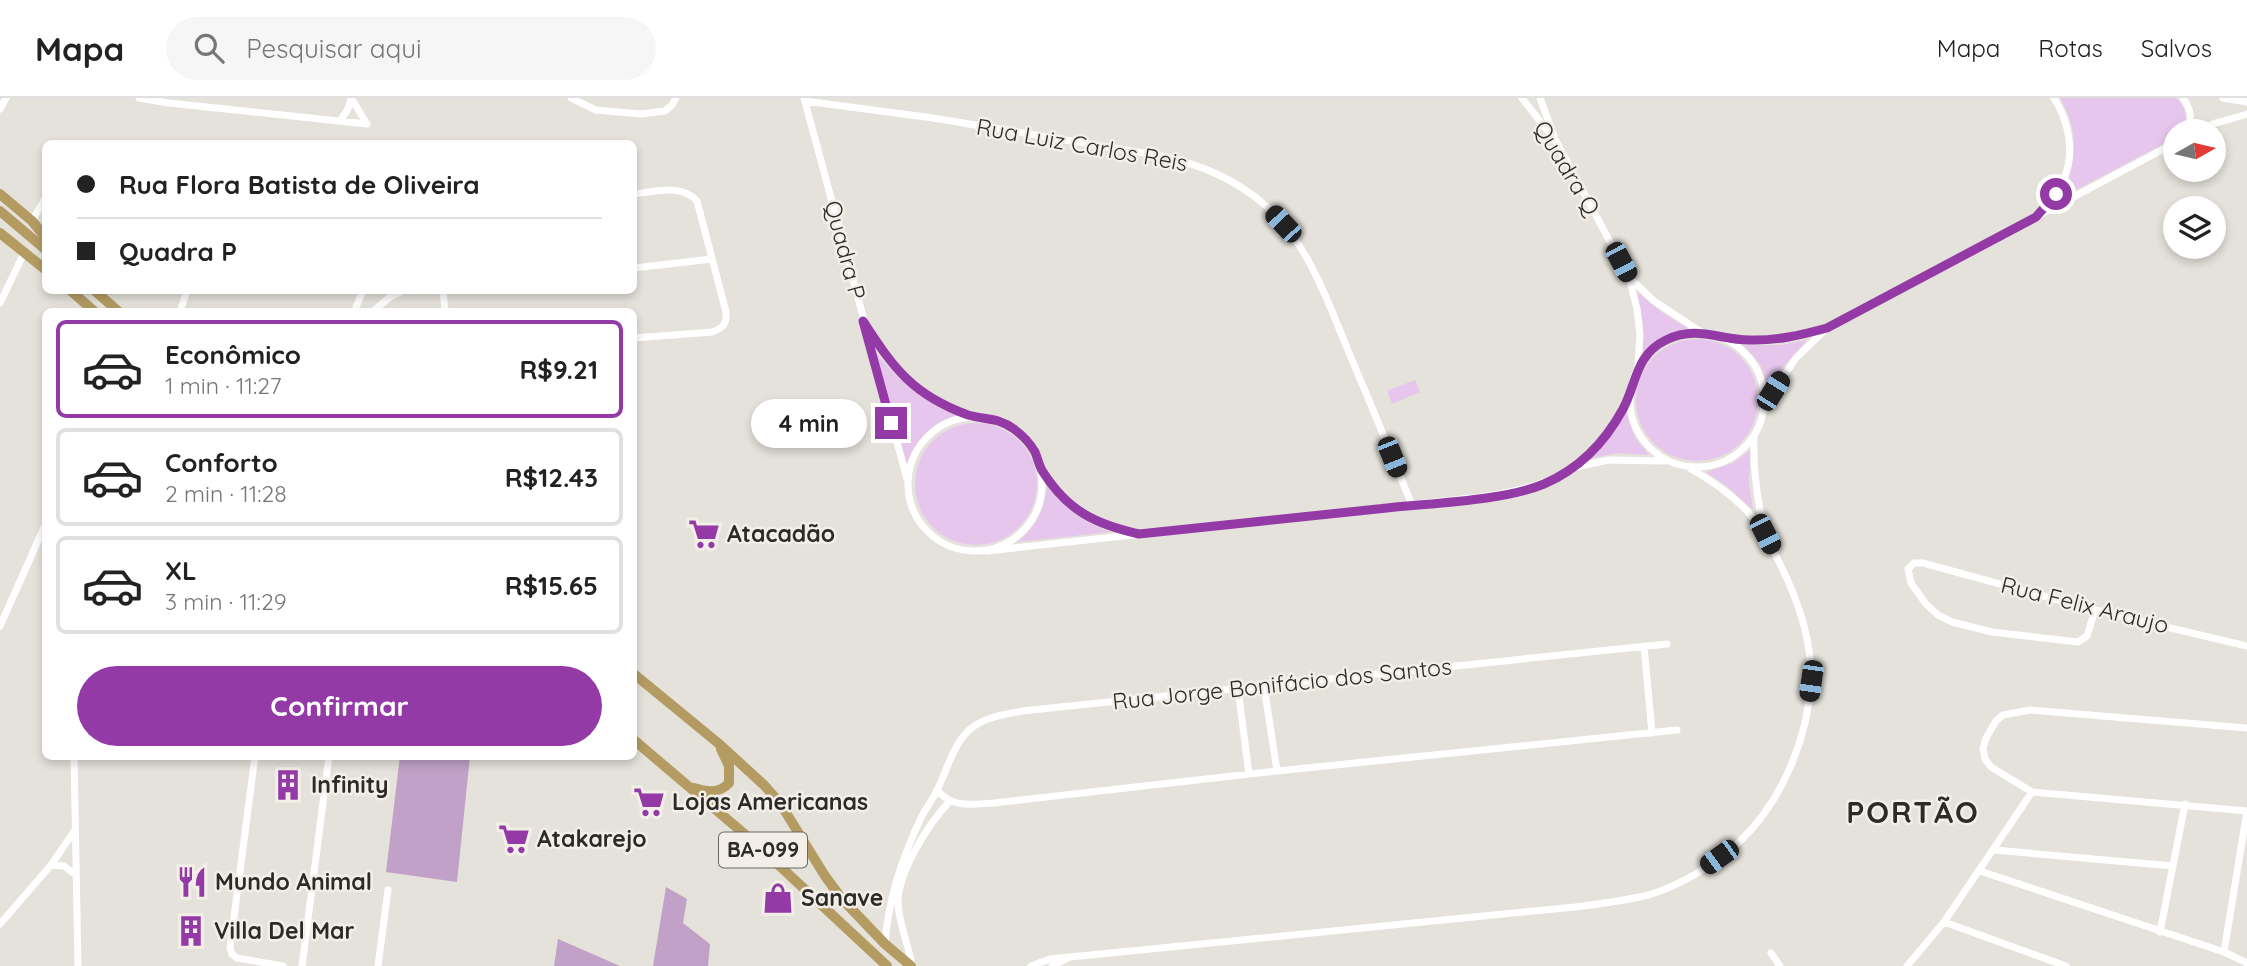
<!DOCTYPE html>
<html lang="pt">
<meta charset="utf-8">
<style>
:root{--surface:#fff;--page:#f6f6f6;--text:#222;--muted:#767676;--line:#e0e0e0;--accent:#933aa6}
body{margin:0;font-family:Quicksand,sans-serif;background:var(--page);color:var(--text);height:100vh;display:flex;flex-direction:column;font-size:26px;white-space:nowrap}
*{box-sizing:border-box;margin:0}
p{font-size:23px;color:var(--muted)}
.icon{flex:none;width:38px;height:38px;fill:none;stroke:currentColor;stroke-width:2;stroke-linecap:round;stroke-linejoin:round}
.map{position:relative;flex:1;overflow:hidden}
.panel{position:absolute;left:42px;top:210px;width:595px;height:452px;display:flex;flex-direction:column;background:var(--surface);border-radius:10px;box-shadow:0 4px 10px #0003}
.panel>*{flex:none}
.banner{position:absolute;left:42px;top:42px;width:595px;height:154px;border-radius:10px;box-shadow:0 4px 10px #0003;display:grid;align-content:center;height:154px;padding:0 35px;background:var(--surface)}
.needle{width:46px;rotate:82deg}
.buttons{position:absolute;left:2163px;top:21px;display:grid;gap:14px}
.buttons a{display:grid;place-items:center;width:63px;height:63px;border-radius:50%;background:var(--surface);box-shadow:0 4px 10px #0003;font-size:35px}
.end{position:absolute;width:32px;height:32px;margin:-16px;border:9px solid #933aa6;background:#fff;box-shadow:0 0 0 4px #fff}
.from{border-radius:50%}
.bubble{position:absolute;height:49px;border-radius:24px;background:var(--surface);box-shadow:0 4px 10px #0003;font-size:23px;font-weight:700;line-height:49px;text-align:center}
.car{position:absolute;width:21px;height:42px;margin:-21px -10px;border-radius:9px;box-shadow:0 0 5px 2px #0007;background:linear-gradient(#222 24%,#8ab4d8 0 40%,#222 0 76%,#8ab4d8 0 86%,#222 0)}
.banner b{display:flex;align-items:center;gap:24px;height:66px;font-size:26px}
.banner b+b{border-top:2px solid var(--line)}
.banner i{width:18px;height:18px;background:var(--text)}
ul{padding:12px 0 0;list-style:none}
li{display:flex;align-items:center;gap:21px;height:98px;margin:0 14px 10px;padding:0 21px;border:4px solid var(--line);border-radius:10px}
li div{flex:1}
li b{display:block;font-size:26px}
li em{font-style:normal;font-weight:700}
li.on{border-color:var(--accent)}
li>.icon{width:63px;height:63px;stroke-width:1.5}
.cta{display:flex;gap:14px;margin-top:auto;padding:14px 35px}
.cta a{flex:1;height:80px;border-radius:42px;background:var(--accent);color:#fff;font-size:28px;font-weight:700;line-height:80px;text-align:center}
header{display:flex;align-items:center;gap:42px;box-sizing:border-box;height:98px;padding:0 35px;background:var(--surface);border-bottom:2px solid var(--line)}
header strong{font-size:33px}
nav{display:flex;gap:38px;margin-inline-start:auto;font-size:24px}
.search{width:490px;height:63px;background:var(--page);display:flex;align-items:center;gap:18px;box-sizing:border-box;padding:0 24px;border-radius:38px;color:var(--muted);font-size:26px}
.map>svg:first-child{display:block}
</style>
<header>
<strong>Mapa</strong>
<div class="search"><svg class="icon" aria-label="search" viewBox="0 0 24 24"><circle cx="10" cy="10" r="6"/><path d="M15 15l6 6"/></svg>Pesquisar aqui</div>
<nav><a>Mapa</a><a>Rotas</a><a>Salvos</a></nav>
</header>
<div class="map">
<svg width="2247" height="868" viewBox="0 0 2247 868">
<rect width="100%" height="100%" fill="#e5e2db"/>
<path fill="#e6c6ed" d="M2060 0H2176C2186 9 2188 21 2182 33H2175V40L2066 97 2063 93C2078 62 2078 30 2060 0Z
M1637 194 1663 215 1688 230 1663 238 1643 255V227Z
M1636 302a61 61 0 1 1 122 0a61 61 0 1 1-122 0Z
M1807 242 1782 270 1769 292 1760 266 1744 247H1780Z
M876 255C898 282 924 306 957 317 932 324 915 342 906 367Z
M1415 282 1420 294 1392 306 1387 293Z
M1626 314 1635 340 1649 357 1617 355 1589 361 1607 342Z
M915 386a61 61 0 1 1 122 0a61 61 0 1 1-122 0Z
M1750 352 1749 386 1753 412 1729 390 1706 374 1733 365Z
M1047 388C1064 410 1084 425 1111 434L1017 444C1036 430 1045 411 1047 388Z"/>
<path fill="#c1a1c7" d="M400 658H470L457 784 386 774Z
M666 789 687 801 683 825 710 846 708 868H653Z
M558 841 620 868H554Z"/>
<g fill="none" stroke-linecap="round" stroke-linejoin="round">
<path stroke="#fff" stroke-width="7" d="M139 0 169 5 367 26
M351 0 367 26
M571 0 596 12 641 16 665 13 672 7 676 0
M804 0 907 381
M1522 0 1557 45 1629 179 1637 211 1640 237 1638 269
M1540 0 1554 38
M2183 0C2191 11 2193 21 2187 33
M2223 0 2247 4
M805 3 933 20 1162 58C1201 67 1236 81 1266 108 1307 144 1327 201 1347 250 1369 302 1391 355 1412 407
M0 11 6 0
M340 23 348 11 351 1
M2199 33 2213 26 2247 16
M634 96C654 94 682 85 697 103L726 214C727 226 723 230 712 234L634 240
M2041 113C2049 104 2059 94 2064 81 2075 54 2069 24 2054 0
M32 123 46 99
M634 170 712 161
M1630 180 1654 203 1701 234
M443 192 445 214
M0 205 24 155
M180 214 187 192
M354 214 363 192
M372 214 390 199 404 192
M868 231C901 281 915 295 971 318
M1630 302a67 67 0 1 1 134 0a67 67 0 1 1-134 0Z
M1727 241C1765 243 1790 240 1827 230L2175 45
M1764 307 1796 260 1825 232
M908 386a67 67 0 1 1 134 0a67 67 0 1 1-134 0Z
M1754 340C1753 372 1757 401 1764 432
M1576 369 1608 362 1665 363
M1041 371C1070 411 1087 423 1135 435
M987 453 1481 399C1560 386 1593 371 1630 297
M2095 512 2087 538 2078 544 1992 534 1952 524 1938 517 1926 506 1911 485 1908 471 1914 465H1923L2095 512 2247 548
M0 528 46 425
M1644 548 1652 635
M1264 588 1277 673
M1238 591 1249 676
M2247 630 2030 612 2003 617 1996 623 1986 640 1983 651 1985 661 1991 669 2032 694 2247 713
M74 658 78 868
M255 658 230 850 232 856 237 860 283 868
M937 692C953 711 972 706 994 705L1277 673 1677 632
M1994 752 2173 768
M51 767 64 768 76 777
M1980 773 2224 854 2247 865
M1944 824 2066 868
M0 826 51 767 75 732
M2160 834 2185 706
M885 846C888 800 902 759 922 718 927 708 934 700 938 690 947 672 953 648 968 633 983 619 1003 617 1022 613L1667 546
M2224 854 2247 713
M1771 855 1780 868
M302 868 329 658
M378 868 388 792
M912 868C909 848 898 823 898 804 898 774 929 725 949 704
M1031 868 1050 861 1575 809C1599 806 1624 803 1648 797 1680 788 1714 767 1739 744 1781 705 1808 641 1811 583 1812 541 1797 499 1778 462 1769 444 1760 427 1747 413 1729 394 1710 382 1688 369
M1052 868 1066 861
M1907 868 1944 824 2032 694"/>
<path stroke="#b39b62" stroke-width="10" d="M0 96 32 123 46 140
M0 113 46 152
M0 135 46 172
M70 192 95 214
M94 192 119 214
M634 576 718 645 764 687 780 705 825 778 842 801 885 846 911 868
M634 642 755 745 887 868
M694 690C707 694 719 696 729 685V668L721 651"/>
</g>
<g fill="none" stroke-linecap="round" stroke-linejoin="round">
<path stroke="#933aa6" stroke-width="9" d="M891 325 863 223C894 271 913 297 968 317 985 322 998 319 1014 331 1022 337 1030 345 1035 354 1038 361 1039 368 1043 374 1068 413 1095 426 1139 436 1222 428 1304 418 1387 410 1432 405 1503 403 1544 386 1579 371 1605 344 1623 311 1637 285 1635 257 1666 242 1697 227 1719 242 1749 242 1776 243 1801 237 1827 230L2036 119 2056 96"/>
</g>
<defs>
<symbol id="supermarket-bare" viewBox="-9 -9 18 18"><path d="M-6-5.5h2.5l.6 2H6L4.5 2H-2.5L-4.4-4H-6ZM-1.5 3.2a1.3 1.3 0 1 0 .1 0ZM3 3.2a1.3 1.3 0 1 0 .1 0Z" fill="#933aa6" stroke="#f3efe8" stroke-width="2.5" paint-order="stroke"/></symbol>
<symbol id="building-bare" viewBox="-9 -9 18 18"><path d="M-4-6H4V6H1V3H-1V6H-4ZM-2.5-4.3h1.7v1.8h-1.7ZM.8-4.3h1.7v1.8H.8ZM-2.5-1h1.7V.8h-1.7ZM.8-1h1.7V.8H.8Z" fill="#933aa6" stroke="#f3efe8" stroke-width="2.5" paint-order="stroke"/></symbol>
<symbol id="restaurant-bare" viewBox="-9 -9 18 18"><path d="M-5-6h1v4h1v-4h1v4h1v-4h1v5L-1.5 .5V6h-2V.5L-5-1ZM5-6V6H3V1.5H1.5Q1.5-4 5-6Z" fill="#933aa6" stroke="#f3efe8" stroke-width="2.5" paint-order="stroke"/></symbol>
<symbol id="shop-bare" viewBox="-9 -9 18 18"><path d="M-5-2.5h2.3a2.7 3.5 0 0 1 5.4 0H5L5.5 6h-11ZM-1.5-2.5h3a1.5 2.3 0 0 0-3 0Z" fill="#933aa6" stroke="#f3efe8" stroke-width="2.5" paint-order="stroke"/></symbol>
</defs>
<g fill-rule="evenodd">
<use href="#supermarket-bare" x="682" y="414" width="44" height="44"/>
<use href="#building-bare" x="266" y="665" width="44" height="44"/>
<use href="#supermarket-bare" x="627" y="682" width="44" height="44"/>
<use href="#supermarket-bare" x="492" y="719" width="44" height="44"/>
<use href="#restaurant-bare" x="170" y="762" width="44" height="44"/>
<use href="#shop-bare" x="756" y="778" width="44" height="44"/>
<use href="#building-bare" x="169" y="811" width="44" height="44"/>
</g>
<g text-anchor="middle" stroke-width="5" stroke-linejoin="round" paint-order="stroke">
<rect fill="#f3efe8" stroke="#686662" stroke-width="2" x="719" y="734.5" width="88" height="35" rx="5"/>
<g font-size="21" font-weight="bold" fill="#2c2b28">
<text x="763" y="759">BA-099</text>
</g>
<g font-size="23" fill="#2c2b28" stroke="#f3efe8">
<text transform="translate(1082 47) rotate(10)" y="8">Rua Luiz Carlos Reis</text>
<text transform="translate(1567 70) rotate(59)" y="8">Quadra Q</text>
<text transform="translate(845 152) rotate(75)" y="8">Quadra P</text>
<text transform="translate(2085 507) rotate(14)" y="8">Rua Felix Araujo</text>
<text transform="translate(1282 586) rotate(-6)" y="8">Rua Jorge Bonifácio dos Santos</text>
</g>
<g font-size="23" font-weight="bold" fill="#2c2b28" stroke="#f3efe8" text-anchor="start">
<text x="727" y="444">Atacadão</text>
<text x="311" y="695">Infinity</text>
<text x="672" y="712">Lojas Americanas</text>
<text x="537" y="749">Atakarejo</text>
<text x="215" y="792">Mundo Animal</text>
<text x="801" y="808">Sanave</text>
<text x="214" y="841">Villa Del Mar</text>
</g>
<g font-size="30" font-weight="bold" letter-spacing="2" fill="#2c2b28" stroke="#f3efe8">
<text x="1913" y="725">PORTÃO</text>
</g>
</g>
</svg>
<div class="buttons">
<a><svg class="needle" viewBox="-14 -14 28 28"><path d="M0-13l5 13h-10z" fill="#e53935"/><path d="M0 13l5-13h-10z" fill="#767676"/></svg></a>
<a><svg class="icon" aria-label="layers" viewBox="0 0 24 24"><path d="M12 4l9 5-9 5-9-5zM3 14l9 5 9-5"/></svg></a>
</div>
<i class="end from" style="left:2056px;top:96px"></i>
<i class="end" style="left:891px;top:325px"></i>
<div class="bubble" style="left:751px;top:301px;width:116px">4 min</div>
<i class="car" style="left:1283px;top:126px;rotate:317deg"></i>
<i class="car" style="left:1621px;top:164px;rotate:152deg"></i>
<i class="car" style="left:1773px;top:293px;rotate:32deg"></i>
<i class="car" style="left:1392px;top:359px;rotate:158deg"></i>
<i class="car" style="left:1765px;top:436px;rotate:153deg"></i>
<i class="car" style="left:1811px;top:583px;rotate:188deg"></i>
<i class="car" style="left:1719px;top:759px;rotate:234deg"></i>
<div class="banner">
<b><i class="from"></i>Rua Flora Batista de Oliveira</b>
<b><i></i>Quadra P</b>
</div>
<section class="panel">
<ul>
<li class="on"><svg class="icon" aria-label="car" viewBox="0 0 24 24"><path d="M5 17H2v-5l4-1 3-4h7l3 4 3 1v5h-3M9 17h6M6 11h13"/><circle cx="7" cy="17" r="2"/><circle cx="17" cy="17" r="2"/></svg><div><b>Econômico</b><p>1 min · 11:27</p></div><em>R$9.21</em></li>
<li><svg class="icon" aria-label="car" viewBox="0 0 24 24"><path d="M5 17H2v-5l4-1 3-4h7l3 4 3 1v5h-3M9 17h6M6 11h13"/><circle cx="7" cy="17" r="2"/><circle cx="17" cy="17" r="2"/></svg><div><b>Conforto</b><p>2 min · 11:28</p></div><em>R$12.43</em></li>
<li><svg class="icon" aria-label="car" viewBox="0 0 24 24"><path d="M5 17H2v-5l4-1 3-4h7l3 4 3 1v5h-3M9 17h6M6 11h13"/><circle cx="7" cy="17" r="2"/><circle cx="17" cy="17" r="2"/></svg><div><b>XL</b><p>3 min · 11:29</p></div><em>R$15.65</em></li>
</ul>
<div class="cta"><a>Confirmar</a></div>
</section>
</div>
